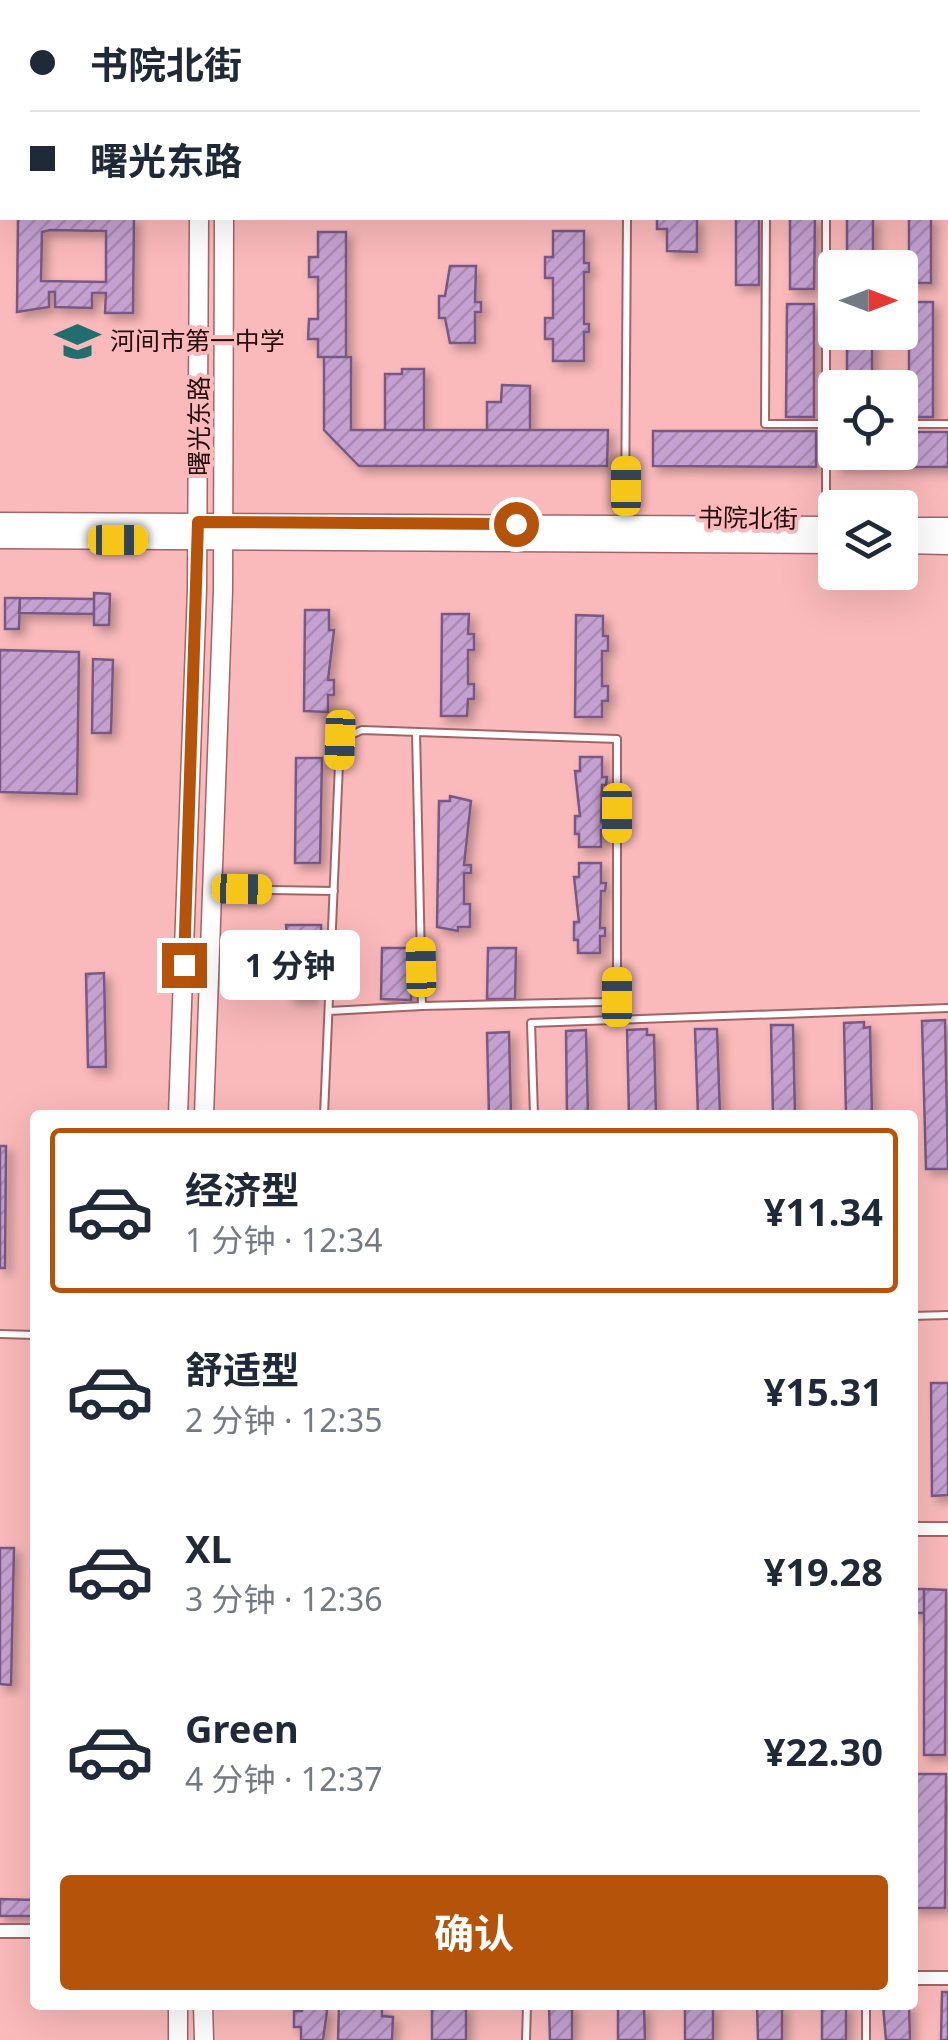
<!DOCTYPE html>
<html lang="zh">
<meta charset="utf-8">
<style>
:root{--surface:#fff;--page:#f2f2f3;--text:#1f2937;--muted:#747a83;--line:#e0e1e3;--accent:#b45309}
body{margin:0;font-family:"Noto Sans","Noto Sans SC",sans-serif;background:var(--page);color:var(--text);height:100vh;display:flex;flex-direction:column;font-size:38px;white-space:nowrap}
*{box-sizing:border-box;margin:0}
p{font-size:32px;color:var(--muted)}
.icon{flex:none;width:55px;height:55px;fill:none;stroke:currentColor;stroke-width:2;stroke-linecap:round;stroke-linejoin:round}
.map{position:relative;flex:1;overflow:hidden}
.sheet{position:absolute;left:30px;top:1110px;width:888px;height:900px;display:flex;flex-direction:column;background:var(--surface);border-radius:10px;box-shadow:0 10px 40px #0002}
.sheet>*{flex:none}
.banner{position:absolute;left:0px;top:0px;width:950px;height:220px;box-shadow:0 10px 40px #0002;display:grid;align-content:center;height:220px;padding:0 30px;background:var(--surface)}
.needle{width:65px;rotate:90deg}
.fabs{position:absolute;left:818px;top:250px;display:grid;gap:20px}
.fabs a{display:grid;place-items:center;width:100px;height:100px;border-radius:10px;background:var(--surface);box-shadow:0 10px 40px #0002;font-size:50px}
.end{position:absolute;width:45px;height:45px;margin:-22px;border:12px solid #b45309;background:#fff;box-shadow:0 0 0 5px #fff}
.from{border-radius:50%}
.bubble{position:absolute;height:70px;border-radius:10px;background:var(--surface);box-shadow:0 10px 40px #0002;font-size:32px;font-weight:700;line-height:70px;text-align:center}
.car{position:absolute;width:30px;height:60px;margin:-30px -15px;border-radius:12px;box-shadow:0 0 8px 2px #0007;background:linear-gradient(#f5c518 24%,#345 0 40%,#f5c518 0 76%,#345 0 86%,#f5c518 0)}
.banner b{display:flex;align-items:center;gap:35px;height:95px;font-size:38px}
.banner b+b{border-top:2px solid var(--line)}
.banner i{width:25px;height:25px;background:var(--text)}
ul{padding:18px 0 0;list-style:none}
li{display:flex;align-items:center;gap:30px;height:165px;margin:0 20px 15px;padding:0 10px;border:5px solid transparent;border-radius:10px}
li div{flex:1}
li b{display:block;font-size:38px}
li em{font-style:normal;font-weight:700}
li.current{border-color:var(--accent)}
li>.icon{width:90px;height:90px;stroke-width:1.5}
.button{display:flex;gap:20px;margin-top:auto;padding:20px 30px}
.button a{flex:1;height:115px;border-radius:10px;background:var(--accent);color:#fff;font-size:40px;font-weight:700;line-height:115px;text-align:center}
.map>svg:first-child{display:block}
</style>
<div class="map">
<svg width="948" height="2040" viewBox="0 0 948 2040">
<defs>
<pattern id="building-hatch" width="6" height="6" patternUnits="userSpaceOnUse" patternTransform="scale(2.5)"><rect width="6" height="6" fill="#c4a1d0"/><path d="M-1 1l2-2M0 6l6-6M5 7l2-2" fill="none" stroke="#a889b1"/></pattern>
<filter id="shadow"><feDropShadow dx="5.5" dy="5.5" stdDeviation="5" flood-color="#0004"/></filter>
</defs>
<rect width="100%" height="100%" fill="#fab9ba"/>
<path fill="url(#building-hatch)" stroke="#795984" stroke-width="2.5" fill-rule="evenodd" filter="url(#shadow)" d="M18 218H134L133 313H105L106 293H92V308L55 307V292H49V307L17 312ZM50 230 106 231V282L41 281 42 232Z
M657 218H697V252L667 251V229H657Z
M736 218H759V285H736Z
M790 218H815L814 289H790Z
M847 218H873V268H847Z
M909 218H931V283H909Z
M553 231H584V263H589V272H584V324H589V332H584V361H553V339H545V318H553V278H545V257H553Z
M318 232H346V357H318V339H308L309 319H318V277H309V257H318Z
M450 266H476L475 302H481V312H475V343H450L445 318H439V296H445Z
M909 302H933V417H909Z
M787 304H814V417H786Z
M847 332H872V388H847Z
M324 357H351V430H608L607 466H359L324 430Z
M402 369H424V430H385V374H402Z
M502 385 530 386V430H487V402H501Z
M653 431H816V467L653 466Z
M835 432V452H900V432H948V467H835Z
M94 593 110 594 109 625H94Z
M5 598H20L19 629H5Z
M20 598 94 599V614L19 613Z
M305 610H329V630H334L328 680H334V695H328V712L304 711Z
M442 614H469L468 634H474V650H468V684H474V699H468L467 716H441Z
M576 615 603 616V636H608V651H602V686H608V701H602V717H575Z
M0 650 79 652 77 794 0 792Z
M93 659 113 660 111 733H92Z
M580 757H602V777H607L606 785H602L601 822H606V830H601V847H579V834H575V816H580L575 771H580Z
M296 758H322L320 863H295Z
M450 796 471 801 464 865H471V873H464V904H470V927H458V931L437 927 439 801H450Z
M579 863H601V883H606L605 891H601L600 928H605V936H600V953H578V940H574V922H579L574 877H579Z
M286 925H321V935H315L314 998H290V989H285V973L290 974Z
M382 948H411V1000L381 999Z
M488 948H516L515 999H487Z
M104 973 106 1067H88L86 974Z
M945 1020 948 1169H926L922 1021Z
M864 1022V1028L870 1027 872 1115H846L844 1023Z
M771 1025H793L795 1115H773Z
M647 1029V1035H654L656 1115H629L627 1030Z
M695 1029H717L720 1115H698Z
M586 1030 588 1115H567L566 1031Z
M509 1032 511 1115H489L487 1033Z
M0 1146H6L5 1268H0Z
M931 1383H948V1495L932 1496Z
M0 1548H14L11 1685 0 1684Z
M912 1589H924V1613H912Z
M924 1589 946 1590 945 1755H924Z
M912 1774H946L945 1908H912Z
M0 1899 35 1900V1916H0Z
M942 1992H948V2040H941Z
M339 2005 382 2006V2016L393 2017 392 2040H338Z
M432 2005H466V2040H432Z
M549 2005H572V2040H550Z
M685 2005H713V2040H685Z
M757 2005H782V2040H758Z
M822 2005H846V2040H822Z
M883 2005H909L910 2040H886Z
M302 2006H323L327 2011 323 2040H301V2027H294V2011H302Z
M618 2007H644L645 2040H618Z"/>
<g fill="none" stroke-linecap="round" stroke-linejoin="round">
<defs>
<path id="service" d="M292 0 293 2
M619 2H638
M766 218 765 424H835
M900 424H948
M625 521 627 218
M826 521V218
M215 889 334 891
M329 1011 422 1006
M324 1115 340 740 362 730 617 739V997L604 1002 422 1006 416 732
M534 1115 531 1023 948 1008
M912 1316 948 1315
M0 1334 35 1335
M866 2005V2040
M526 2040 527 2005"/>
<path id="minor" d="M912 1529H948
M0 1931H35
M912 1978H948"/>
<path id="tertiary" d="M0 522 835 526
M900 527H948
M0 539 835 544
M900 544 948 545"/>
<path id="secondary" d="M223 0V2
M199 2V0
M178 1115 197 589 199 218
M204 1115 223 590 224 218
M178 2005V2040
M203 2005 204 2040"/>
</defs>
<use href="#service" stroke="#a06567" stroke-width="10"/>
<use href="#minor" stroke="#a06567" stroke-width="16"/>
<use href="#tertiary" stroke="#a06567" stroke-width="21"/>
<use href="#secondary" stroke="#a06567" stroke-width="21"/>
<use href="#service" stroke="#fff" stroke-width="6"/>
<use href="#minor" stroke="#fff" stroke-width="12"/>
<use href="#tertiary" stroke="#fff" stroke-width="18"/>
<use href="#secondary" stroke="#fff" stroke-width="18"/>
</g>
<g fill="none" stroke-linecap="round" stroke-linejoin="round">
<path stroke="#b45309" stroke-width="12" d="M184 965 198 522 516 524"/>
</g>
<defs>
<symbol id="school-bare" viewBox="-9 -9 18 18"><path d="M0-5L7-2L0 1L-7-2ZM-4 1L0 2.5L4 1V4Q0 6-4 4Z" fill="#226e6f" stroke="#fab9ba" stroke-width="2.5" paint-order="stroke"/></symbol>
</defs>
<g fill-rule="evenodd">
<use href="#school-bare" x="46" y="310" width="63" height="63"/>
</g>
<g text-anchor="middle" stroke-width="8" stroke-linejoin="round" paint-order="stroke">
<g font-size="25" fill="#240e0f" stroke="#fab9ba" text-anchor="start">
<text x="110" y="350">河间市第一中学</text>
</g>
<g font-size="25" fill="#240e0f" stroke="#fab9ba">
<text transform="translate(199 426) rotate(-90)" y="9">曙光东路</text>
<text transform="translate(748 518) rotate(1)" y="9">书院北街</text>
</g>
</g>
</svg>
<div class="fabs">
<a><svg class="needle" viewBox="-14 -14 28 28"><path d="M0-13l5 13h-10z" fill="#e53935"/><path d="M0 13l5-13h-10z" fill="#747a83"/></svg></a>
<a><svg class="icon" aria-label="locate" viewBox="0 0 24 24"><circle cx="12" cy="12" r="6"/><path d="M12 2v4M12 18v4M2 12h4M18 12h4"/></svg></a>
<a><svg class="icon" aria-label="layers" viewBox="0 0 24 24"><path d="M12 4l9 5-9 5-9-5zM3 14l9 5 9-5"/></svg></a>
</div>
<i class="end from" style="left:516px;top:524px"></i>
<i class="end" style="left:184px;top:965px"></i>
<div class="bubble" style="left:220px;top:930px;width:140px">1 分钟</div>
<i class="car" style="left:626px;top:486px;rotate:0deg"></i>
<i class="car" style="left:118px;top:540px;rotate:90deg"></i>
<i class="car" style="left:340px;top:740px;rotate:182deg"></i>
<i class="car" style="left:617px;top:813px;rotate:180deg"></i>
<i class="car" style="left:242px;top:889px;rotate:91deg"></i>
<i class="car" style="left:421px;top:967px;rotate:359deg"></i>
<i class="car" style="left:617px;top:997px;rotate:0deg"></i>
<div class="banner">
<b><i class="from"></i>书院北街</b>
<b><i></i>曙光东路</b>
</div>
<section class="sheet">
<ul>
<li class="current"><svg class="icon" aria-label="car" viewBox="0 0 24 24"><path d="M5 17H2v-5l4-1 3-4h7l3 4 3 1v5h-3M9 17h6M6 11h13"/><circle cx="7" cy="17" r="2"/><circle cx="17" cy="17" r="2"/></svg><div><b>经济型</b><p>1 分钟 · 12:34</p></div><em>¥11.34</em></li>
<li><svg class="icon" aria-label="car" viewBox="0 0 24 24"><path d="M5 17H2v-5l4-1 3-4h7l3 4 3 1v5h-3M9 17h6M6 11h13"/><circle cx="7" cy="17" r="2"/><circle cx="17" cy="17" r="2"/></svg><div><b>舒适型</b><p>2 分钟 · 12:35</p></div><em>¥15.31</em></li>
<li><svg class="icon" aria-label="car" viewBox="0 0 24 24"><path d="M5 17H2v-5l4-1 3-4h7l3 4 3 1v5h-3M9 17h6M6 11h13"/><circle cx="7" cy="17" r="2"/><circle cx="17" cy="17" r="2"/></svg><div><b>XL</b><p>3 分钟 · 12:36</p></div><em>¥19.28</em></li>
<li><svg class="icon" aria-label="car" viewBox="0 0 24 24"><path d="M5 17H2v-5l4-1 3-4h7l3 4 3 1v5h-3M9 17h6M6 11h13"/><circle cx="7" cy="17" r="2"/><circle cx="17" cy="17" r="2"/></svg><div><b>Green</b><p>4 分钟 · 12:37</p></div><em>¥22.30</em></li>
</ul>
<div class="button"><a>确认</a></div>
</section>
</div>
